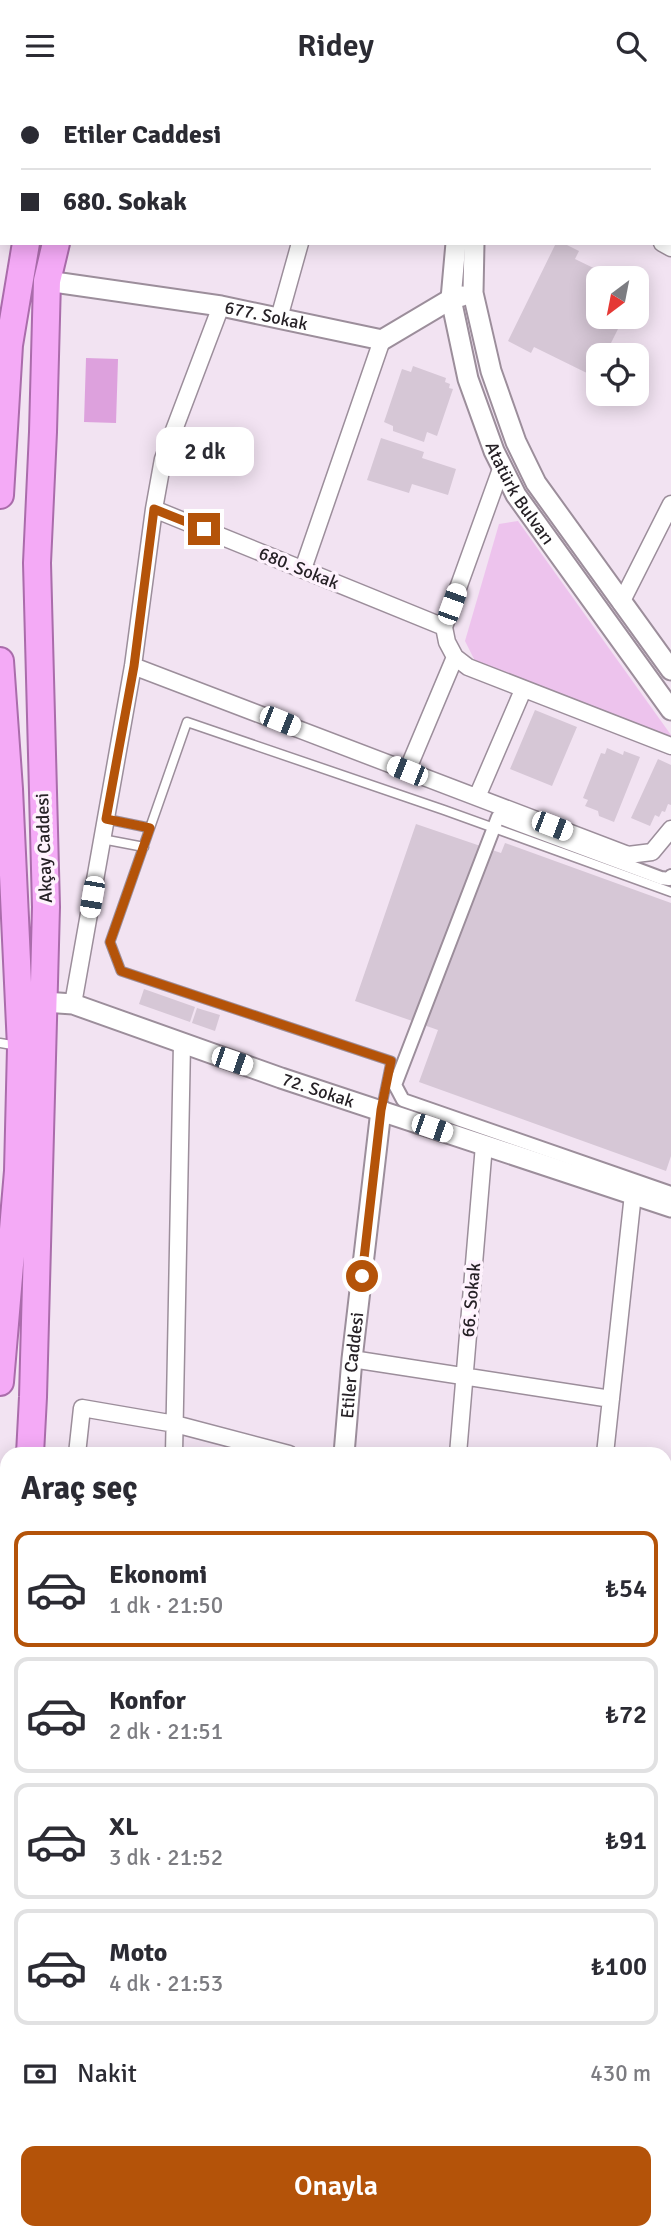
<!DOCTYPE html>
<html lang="tr">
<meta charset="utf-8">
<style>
:root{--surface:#fff;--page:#f7f7f7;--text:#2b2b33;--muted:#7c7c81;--line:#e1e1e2;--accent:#b45309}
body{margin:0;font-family:Signika,sans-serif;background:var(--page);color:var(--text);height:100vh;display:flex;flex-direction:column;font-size:26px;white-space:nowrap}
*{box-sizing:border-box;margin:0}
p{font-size:23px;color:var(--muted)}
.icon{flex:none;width:38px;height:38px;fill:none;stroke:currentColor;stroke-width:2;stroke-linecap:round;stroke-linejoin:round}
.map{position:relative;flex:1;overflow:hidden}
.details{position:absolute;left:0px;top:1356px;width:672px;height:793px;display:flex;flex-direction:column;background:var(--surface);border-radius:21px 21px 0 0;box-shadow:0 4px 18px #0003}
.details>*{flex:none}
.guide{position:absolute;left:0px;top:0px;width:672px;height:154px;box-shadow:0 4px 18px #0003;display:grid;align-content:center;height:154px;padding:0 21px;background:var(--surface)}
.needle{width:46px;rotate:212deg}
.controls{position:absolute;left:586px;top:175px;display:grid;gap:14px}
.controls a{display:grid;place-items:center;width:63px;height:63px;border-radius:14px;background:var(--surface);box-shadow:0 4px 18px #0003;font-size:35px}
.end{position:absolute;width:32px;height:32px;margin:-16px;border:9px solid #b45309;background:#fff;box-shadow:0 0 0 4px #fff}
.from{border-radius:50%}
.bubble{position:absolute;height:49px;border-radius:14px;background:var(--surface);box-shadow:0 4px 18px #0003;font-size:23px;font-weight:600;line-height:49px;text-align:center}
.car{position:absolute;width:21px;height:42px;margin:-21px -10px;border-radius:9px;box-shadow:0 0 5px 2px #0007;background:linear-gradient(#fff 24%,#345 0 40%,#fff 0 76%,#345 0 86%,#fff 0)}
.guide b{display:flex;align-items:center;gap:24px;height:66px;font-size:26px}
.guide b+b{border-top:2px solid var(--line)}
.guide i{width:18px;height:18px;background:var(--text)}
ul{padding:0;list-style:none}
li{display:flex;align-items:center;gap:21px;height:116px;margin:0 14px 10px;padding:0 7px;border:4px solid var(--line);border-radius:14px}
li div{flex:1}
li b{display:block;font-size:26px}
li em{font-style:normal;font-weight:600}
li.active{border-color:var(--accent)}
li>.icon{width:63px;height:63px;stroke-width:1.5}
h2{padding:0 21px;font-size:32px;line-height:84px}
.pay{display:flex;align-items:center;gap:18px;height:77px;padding:0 21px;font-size:26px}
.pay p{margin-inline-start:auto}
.action{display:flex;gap:14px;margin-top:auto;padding:14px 21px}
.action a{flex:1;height:80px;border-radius:14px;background:var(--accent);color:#fff;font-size:28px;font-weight:600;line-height:80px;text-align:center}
header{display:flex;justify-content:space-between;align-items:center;height:91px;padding:0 21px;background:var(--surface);font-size:32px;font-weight:600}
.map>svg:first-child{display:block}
</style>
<header><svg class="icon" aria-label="menu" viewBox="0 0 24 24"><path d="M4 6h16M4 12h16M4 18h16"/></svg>Ridey<svg class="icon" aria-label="search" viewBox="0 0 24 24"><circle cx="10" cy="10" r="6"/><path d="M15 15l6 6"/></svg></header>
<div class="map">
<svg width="671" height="2148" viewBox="0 0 671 2148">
<rect width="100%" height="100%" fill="#f2e3f2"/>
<path fill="#edc3ed" d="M518 430 671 644V646L604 622 475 570 465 550 499 433Z"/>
<path fill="#dda1dd" d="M86 267 118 268 116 332 84 331Z"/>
<path fill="#d6c7d6" d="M556 152H563L579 160 575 168 614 187H598V226H624L605 264H598V278L595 286 534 256 531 262 508 250Z
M413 275 446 287 445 291 450 293 449 297 453 298 437 345 427 341 424 351 393 340V335L384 331 402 278 411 281Z
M381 347 424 361 422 367 456 378 448 404 412 393 409 402 367 389Z
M535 619 577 636 552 695 510 678Z
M607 657 623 664 624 660 640 666 614 731 599 725 598 720 585 715 588 709 583 707 601 662 605 663Z
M658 668 671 674V714L668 713 665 721 662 720 659 726 655 724 650 735 631 727Z
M416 733 501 762 505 752 671 812V1065L666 1080 419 991 438 939 355 910Z
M144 898 195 916 190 931 139 913Z
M197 917 220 924 215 940 192 932Z"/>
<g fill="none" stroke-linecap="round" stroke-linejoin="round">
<defs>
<path id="service" d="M106 728 150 737
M102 748 144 756
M0 952 18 955
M381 1019 391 970 121 880 110 851 187 631 444 719 671 801"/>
<path id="pedestrian" d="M671 785 669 788 661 787 498 726 395 994 403 1009 671 1102"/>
<path id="minor" d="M629 0V2
M670 25 671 26
M670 131 671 132
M662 152 671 157
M279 227 300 152
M501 378 444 536 447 551 455 566 468 576 671 655
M154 418 444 536
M303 478 382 249
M621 512 671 413
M133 575 628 764 652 761 671 738
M407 680 455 566
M477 706 523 599
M73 913 133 575 154 418 163 368 221 215
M352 1268 611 1308
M77 1363 82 1317 175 1333 289 1363
M174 1363 182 952
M458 1363 484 1054
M605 1363 633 1103
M665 1589 671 1590
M0 1659 7 1661
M665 1696 671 1698
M665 1811 671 1812
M0 1852 7 1854
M652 2142V2148
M51 2148 54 2142"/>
<g id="tertiary">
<path d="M479 2 480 0"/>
<path d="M503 2 504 0"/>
<path id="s1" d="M456 152 451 208 468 288 494 360 516 404 671 619"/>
<path d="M474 152 473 202 491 280 516 351 536 392 671 579"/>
<path id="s2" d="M47 190 221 215 382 249 451 208 462 205"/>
<path id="s3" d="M44 911 73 913 281 987 671 1116"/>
<path id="s4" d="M344 1363 352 1268 381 1019"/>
<path d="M665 1961 671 1937"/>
<path d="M0 2041 7 2044"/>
<path d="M665 2042 671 2043"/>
<path d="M323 2142 324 2148"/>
<path d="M174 2148 176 2142"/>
</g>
<path id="trunk" d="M65 2V0
M99 2 100 0
M0 404 9 254 26 152
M0 570 9 698 21 956 18 1080 0 1291
M30 1363 33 1306 46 816 37 472 43 341 47 190 56 152
M0 1599 7 1558"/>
</defs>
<use href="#service" stroke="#9c8e9b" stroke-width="11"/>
<use href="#pedestrian" stroke="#9c8e9b" stroke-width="16"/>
<use href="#minor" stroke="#9c8e9b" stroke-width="19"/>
<use href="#tertiary" stroke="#9c8e9b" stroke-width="23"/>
<use href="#trunk" stroke="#aa6cab" stroke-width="30"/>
<use href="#service" stroke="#fff" stroke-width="8"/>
<use href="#pedestrian" stroke="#fff" stroke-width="12"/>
<use href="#minor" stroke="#fff" stroke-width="16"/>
<use href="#tertiary" stroke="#fff" stroke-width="19"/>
<use href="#trunk" stroke="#f4aaf6" stroke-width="26"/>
</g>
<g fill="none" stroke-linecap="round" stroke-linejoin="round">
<path stroke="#b45309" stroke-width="9" d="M204 438 154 418 134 575 106 728 150 737 110 851 121 880 391 970 381 1019 362 1185"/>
</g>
<g text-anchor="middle" stroke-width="7" stroke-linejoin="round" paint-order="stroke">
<g font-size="18" fill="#262126" stroke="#fef2fd">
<text dy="6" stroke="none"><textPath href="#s2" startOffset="222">677. Sokak</textPath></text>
<text dy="6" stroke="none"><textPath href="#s1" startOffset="264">Atatürk Bulvarı</textPath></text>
<text transform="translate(299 477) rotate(22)" y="6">680. Sokak</text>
<text transform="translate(44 757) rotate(-92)" y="6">Akçay Caddesi</text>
<text dy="6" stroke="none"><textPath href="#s3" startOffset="289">72. Sokak</textPath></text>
<text transform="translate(471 1209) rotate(-85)" y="6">66. Sokak</text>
<text dy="6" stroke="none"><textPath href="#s4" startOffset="89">Etiler Caddesi</textPath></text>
</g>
</g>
</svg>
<div class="controls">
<a><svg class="needle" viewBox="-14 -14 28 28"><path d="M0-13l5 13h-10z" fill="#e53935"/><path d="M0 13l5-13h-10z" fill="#7c7c81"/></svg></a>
<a><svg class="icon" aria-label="locate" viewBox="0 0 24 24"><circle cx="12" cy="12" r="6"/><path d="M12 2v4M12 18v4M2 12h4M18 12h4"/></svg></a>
</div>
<i class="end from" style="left:362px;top:1185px"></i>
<i class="end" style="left:204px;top:438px"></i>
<div class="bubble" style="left:156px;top:336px;width:98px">2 dk</div>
<i class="car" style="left:452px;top:513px;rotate:20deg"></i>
<i class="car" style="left:280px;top:630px;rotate:112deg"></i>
<i class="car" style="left:407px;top:680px;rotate:292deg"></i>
<i class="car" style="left:552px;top:735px;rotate:111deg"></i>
<i class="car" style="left:92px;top:806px;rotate:190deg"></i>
<i class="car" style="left:232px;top:970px;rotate:109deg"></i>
<i class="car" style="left:432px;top:1037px;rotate:109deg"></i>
<div class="guide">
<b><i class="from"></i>Etiler Caddesi</b>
<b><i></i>680. Sokak</b>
</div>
<section class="details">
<h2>Araç seç</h2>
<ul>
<li class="active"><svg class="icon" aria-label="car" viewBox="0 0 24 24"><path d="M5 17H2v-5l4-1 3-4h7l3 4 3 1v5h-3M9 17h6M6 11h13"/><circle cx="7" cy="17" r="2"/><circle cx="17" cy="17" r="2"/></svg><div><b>Ekonomi</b><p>1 dk · 21:50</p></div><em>₺54</em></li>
<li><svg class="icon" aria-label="car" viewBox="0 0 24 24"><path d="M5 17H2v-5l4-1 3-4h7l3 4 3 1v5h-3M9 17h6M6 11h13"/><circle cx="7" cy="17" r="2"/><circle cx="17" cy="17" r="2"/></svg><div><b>Konfor</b><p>2 dk · 21:51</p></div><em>₺72</em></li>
<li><svg class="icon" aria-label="car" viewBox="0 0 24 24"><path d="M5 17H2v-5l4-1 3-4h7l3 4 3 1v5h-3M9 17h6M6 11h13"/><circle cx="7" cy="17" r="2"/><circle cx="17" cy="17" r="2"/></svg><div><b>XL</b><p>3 dk · 21:52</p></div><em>₺91</em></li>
<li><svg class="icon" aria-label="car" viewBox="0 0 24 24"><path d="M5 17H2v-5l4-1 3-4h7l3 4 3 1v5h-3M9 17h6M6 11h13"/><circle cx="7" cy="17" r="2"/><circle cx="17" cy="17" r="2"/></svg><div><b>Moto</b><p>4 dk · 21:53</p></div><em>₺100</em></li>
</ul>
<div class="pay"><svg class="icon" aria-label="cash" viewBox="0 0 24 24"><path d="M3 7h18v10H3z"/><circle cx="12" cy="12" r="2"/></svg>Nakit<p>430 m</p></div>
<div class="action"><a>Onayla</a></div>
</section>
</div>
